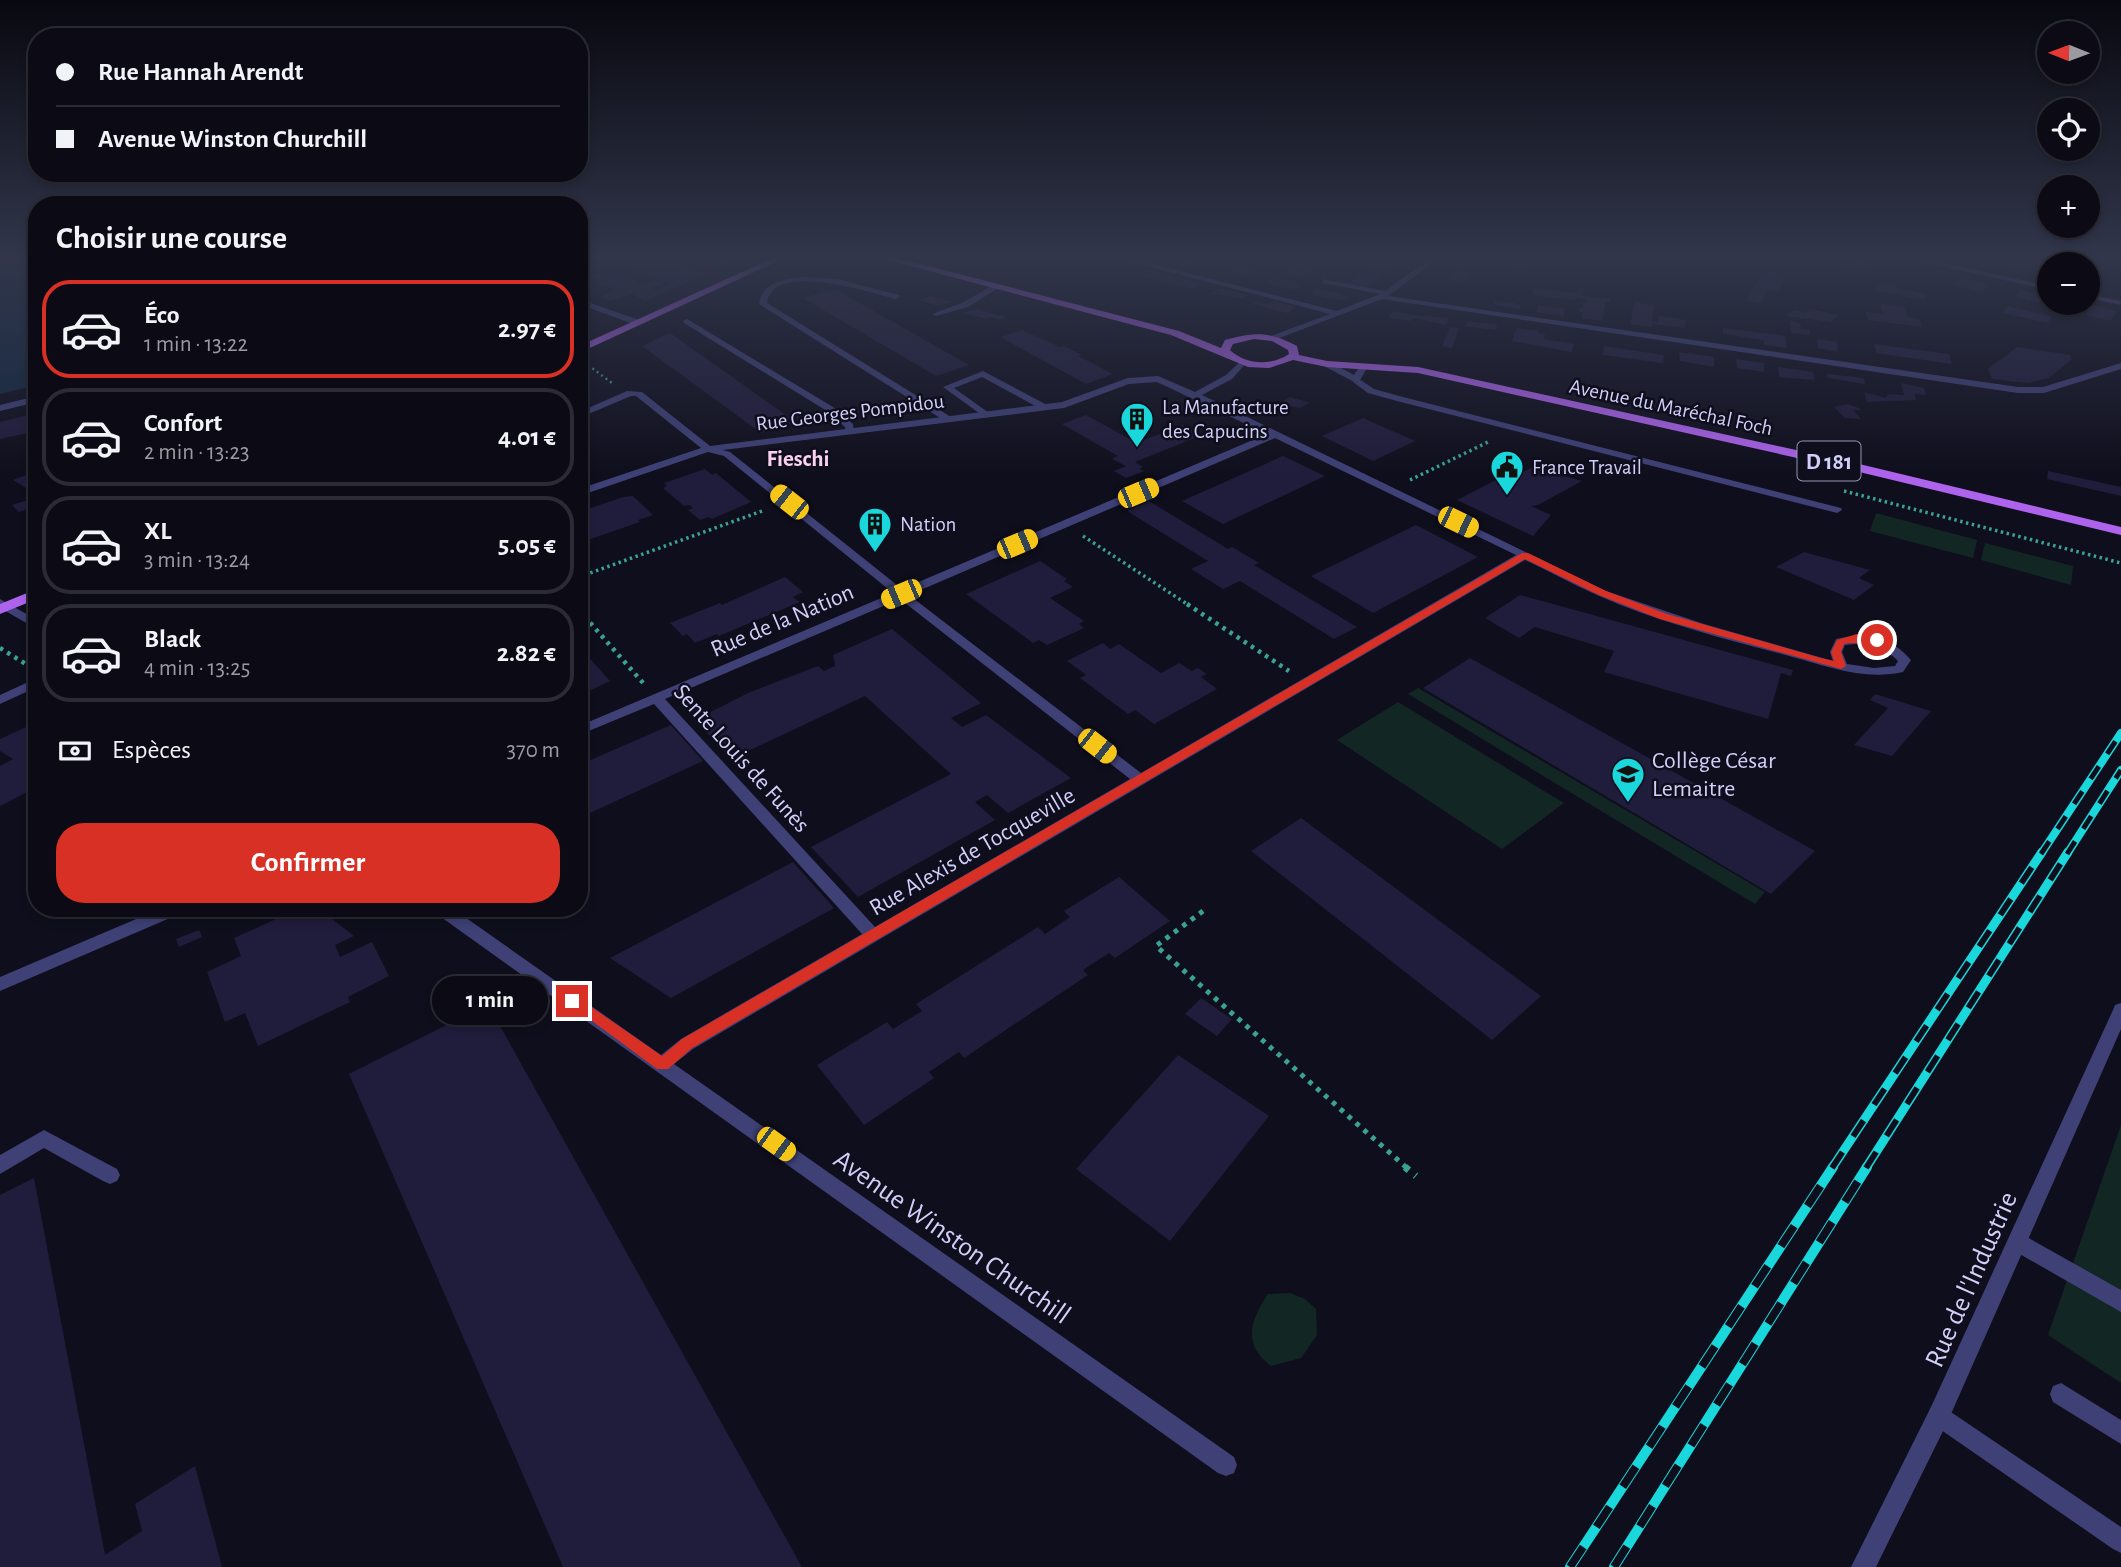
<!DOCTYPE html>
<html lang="fr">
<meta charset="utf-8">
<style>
:root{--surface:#0b0a15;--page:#14131e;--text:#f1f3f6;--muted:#9a9aa0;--line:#2b2b34;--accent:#d93025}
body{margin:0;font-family:"Alegreya Sans",sans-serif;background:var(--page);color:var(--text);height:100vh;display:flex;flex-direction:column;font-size:26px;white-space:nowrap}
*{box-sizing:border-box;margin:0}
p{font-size:23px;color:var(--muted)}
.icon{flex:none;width:38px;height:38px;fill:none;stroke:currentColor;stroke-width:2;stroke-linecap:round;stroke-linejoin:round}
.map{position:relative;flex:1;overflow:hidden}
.panel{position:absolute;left:28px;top:196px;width:560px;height:721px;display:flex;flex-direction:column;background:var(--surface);border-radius:28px;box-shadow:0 4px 10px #0003,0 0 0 2px var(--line)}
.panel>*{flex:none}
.guide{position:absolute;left:28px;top:28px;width:560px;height:154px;border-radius:28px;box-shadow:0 4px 10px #0003,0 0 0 2px var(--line);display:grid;align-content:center;height:154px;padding:0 28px;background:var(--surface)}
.needle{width:46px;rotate:271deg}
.fabs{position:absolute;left:2037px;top:21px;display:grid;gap:14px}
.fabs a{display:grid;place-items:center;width:63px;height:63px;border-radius:50%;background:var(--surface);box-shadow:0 4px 10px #0003,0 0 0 2px var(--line);font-size:35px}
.end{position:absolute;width:32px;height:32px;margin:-16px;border:9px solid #d93025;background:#fff;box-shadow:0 0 0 4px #fff}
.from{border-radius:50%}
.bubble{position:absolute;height:49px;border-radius:24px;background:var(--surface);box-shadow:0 4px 10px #0003,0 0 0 2px var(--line);font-size:23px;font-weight:600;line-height:49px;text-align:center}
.car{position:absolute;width:21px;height:42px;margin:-21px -10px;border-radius:9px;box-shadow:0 0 5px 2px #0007;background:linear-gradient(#f5c518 24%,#345 0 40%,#f5c518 0 76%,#345 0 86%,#f5c518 0)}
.guide b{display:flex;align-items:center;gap:24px;height:66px;font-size:26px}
.guide b+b{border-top:2px solid var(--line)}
.guide i{width:18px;height:18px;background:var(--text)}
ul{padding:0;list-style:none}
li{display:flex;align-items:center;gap:21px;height:98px;margin:0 14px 10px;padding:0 14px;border:4px solid var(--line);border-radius:28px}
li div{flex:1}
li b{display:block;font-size:26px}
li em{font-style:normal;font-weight:600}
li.active{border-color:var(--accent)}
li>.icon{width:63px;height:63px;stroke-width:1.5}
h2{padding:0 28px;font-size:32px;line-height:84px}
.pay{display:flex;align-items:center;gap:18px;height:77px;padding:0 28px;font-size:26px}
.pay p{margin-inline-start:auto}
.primary-button{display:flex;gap:14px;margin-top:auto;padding:14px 28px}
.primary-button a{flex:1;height:80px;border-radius:28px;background:var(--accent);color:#fff;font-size:28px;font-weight:600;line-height:80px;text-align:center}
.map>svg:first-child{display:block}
</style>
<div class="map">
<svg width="2121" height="1567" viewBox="0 0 2121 1567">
<rect width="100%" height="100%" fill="#0f0e1c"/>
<path fill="#122623" d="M1876 513 1977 540 1973 558 1870 531Z
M1985 543 2073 566 2071 585 1981 560Z
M1418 688 1765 892 1755 904 1408 694Z
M1398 702 1564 803 1502 849 1337 740Z
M2121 1125V1383L2048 1335Z
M1290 1293 1305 1299 1316 1309 1317 1335 1301 1358 1271 1366C1242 1344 1250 1321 1268 1294Z"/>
<path fill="#132840" d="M0 257H37V385L0 394Z"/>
<path fill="#201c3b" d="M618 257H664L680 262 676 265 707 274 645 301 632 294 610 301 601 297 615 289 596 283 601 281 588 276 610 272 639 281 635 282 642 285 655 280 665 284 652 288 655 290 671 284 607 260Z
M732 257H746L723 267 711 263Z
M1017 257H1025L1036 260 1024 266 1007 262Z
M1087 257 1105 262 1098 265 1069 258Z
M1370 257H1403L1397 263 1390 261 1383 264 1395 268 1399 272 1391 270 1385 273 1362 265 1368 262 1380 263Z
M1448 257H1474L1462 268 1440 264Z
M1522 257H1541L1523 270 1502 266 1512 265Z
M2009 257 2031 260 2028 264 2032 265 2027 272 2005 268 2011 261 2007 260Z
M1184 258 1197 262 1203 264 1195 268 1173 263Z
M1847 258 1876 264 1866 275 1837 268Z
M1299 263 1318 267 1303 278 1284 273Z
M1241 265 1256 269 1244 275 1230 271Z
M1454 269 1472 273 1462 282 1448 279 1450 276 1446 275 1454 273 1451 272Z
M1765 269 1787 275 1778 291 1768 289 1760 303 1746 300Z
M1152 271 1192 281 1202 283 1192 289 1142 276Z
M1366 271 1383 275 1367 286 1347 284Z
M1273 278 1300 282 1297 284 1303 285 1296 290 1265 283Z
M1959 278 1989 284 1983 292 1953 285Z
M1882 282 1898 285 1896 288 1928 295 1924 300 1875 290Z
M1220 288 1248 295 1242 298 1211 294Z
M1534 288 1577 293 1578 288 1584 289 1583 296 1610 299V302H1606L1602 321 1582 318 1583 312H1579L1580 308H1584L1581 303H1585L1586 299 1576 298 1575 300 1532 295Z
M835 289 969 365 936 376 803 298Z
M1317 289 1335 292 1349 297 1342 301 1311 294Z
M2019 290 2049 297V301L2047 304 2015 297Z
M930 296 953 302 938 306 919 300Z
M1274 301 1296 307 1287 313 1252 304 1256 302 1268 304Z
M1495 301 1514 303 1521 305 1519 309 1493 305Z
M1635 302 1654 305 1652 321 1658 322 1659 316 1686 320 1685 328 1652 324V327L1630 324Z
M1880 304 1905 307 1908 317 1919 319 1922 327 1868 320 1866 312 1883 314Z
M1538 305 1565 309 1563 316 1536 312Z
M2092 305 2117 311 2110 321 2085 315Z
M2008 306 2052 317 2048 323 2003 313Z
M977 309 995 314 1006 317 1000 320 990 317 987 319 963 313Z
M1809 309 1838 315 1832 322 1785 316 1795 310 1805 313Z
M1393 311 1413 315 1449 318 1446 325 1415 318 1410 321 1389 318Z
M1467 321 1497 325 1496 330 1464 326Z
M1790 321 1800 323 1801 329 1810 330V335L1791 333Z
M1450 327 1459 328 1452 348 1442 346Z
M1516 328 1539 331 1538 333 1545 334 1544 339 1574 344 1572 352 1512 341Z
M1723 328 1785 336 1787 348 1764 345V340L1723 334Z
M1022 330 1060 347 1064 346 1082 355 1078 356 1113 374 1086 384 1000 337Z
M670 333 796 422 761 433 642 346Z
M1817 339 1837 342 1838 352 1818 348Z
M1874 344 1949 354 1952 364 1876 353Z
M1604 346 1664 355 1663 363 1603 355Z
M2017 347 2070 355 2072 359 2049 378 2028 383 1992 379 1988 369Z
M1679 352 1714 357V367L1680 361Z
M1736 359 1764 363V372L1737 368Z
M1778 367 1813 372 1814 380 1779 377Z
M1827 374 1864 378 1865 384 1828 378Z
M1901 383 1924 388 1926 395 1915 394 1916 400 1867 402 1864 392 1886 398 1888 394 1904 395Z
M1290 397 1310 403 1299 408 1280 403Z
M1847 404 1859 408 1861 410H1853L1861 419 1845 418 1834 407Z
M37 413V431L0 439V422Z
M1086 415 1137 443 1182 425 1202 435 1135 462 1143 467 1139 469 1144 471 1126 478 1114 471 1126 466 1112 459 1118 456 1062 424Z
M1363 418 1415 441 1373 461 1322 436Z
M1283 456 1325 476 1223 524 1182 501Z
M1533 467 1582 481 1538 505 1531 506 1551 515 1533 536 1457 500 1517 469 1525 471Z
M705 469 712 475 716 473 751 502 712 519 709 517 700 520 688 510 693 508 689 505 684 506 663 488 667 486 664 483Z
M37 471V484L26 488 13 480Z
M2048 471 2121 487V496L2047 479Z
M633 496 653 515 638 520 640 522 579 543V512L623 497Z
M37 497V516L30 508 19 512 12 505Z
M1149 501 1228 549 1232 547 1259 563 1254 565 1357 627 1334 639 1240 581 1223 589 1191 569 1208 561 1127 511Z
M1416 525 1478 557 1373 613 1311 576Z
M1804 552 1870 570 1859 578 1874 585 1854 600 1776 567Z
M1040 561 1067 579 1064 581 1073 587 1050 598 1084 621 1079 624 1084 628 1047 645 1039 640 1033 643 966 594Z
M785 577 803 592 793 597 800 602 719 636 717 634 695 643 687 634 683 636 670 623 720 603 722 605Z
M1520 595 1793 670 1791 676 1781 673 1768 719 1604 672 1614 651 1535 627 1519 638 1485 618Z
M892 629 981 703 951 718 962 727 986 715 1071 778 1008 813 987 795 975 802 995 820 858 897 811 847 951 774 865 696 731 759 695 720 748 693 818 666 824 671 835 666 833 655Z
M1103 643 1110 649 1119 644 1161 673 1179 663 1192 671 1198 668 1207 674 1201 677 1217 689 1154 724 1135 710 1128 714 1080 678 1086 675 1067 661Z
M584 652 610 681 579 696V654Z
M1470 658 1815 851 1771 894 1423 688Z
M1875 694 1931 711 1892 756 1854 745 1888 708 1870 700Z
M37 722V787L0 806V766L13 759 0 751V739Z
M671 725 703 761 579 818V765Z
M1301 818 1541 996 1492 1040 1251 851Z
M793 862 834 908 671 998 610 958Z
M1119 877 1170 921 1115 958 1109 953 1083 970 1088 975 964 1058 959 1052 929 1072 934 1078 864 1125 817 1065 887 1022 893 1029 922 1011 916 1004 1038 927 1045 934 1070 917 1064 911Z
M300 908H318L354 936 335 945 340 957 372 942 389 976 348 997 350 1002 258 1046 245 1013 225 1022 207 972 241 956 234 938Z
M199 930 202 937 179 947 176 939Z
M1201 998 1232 1019 1217 1036 1185 1014Z
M488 1004 490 1008 802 1567H563L349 1074Z
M1178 1055 1269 1116 1170 1241 1076 1169Z
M34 1178 105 1555 142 1531 135 1504 195 1466 222 1567H0V1195Z"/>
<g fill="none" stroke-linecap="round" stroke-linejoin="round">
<path stroke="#3aa293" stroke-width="2.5" stroke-dasharray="2 3.5" stroke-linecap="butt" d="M588 365 612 383"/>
<path stroke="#3aa293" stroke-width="3.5" stroke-dasharray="2.5 3.5" stroke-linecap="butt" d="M1410 480 1490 441
M1844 491 2121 563
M1083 536 1190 606
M579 577 765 510"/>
<path stroke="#3aa293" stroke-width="4.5" stroke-dasharray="3.5 5" stroke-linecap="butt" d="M1187 604 1289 671
M579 610 644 684
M0 648 29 666"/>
<path stroke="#3aa293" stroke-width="5" stroke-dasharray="4.5 6" stroke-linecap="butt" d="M1203 911 1156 946 1407 1168"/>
<path stroke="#3aa293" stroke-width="7" stroke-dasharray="5 8" stroke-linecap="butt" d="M1405 1167 1416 1176"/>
<path fill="#3e4076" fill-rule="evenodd" d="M805 277 837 279 899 295 900 297 896 299C871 293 773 260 767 303L951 417V421H945L759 304C762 281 785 279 805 277Z
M995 284 1002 286 968 307 936 316 932 314 962 303Z
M687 319 833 407 853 424 854 432 846 434 845 427 827 411 684 323 683 321Z
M983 371 1047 405 1049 407 1041 409 982 377 954 388 989 413 991 415 986 418 943 387Z
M1356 377 1374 389 1403 397 1841 508 1842 510 1837 513 1397 401 1368 393 1353 382V378Z
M162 908H186L184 912 0 991V977Z
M2018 1232 2121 1290V1312L2011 1249 2008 1242 2011 1235Z
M2061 1383 2121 1420V1444L2053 1402 2050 1394 2053 1386Z
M1939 1404 2121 1527V1553L2113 1549 1931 1423 1928 1415 1931 1407Z"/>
<path fill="#3e4076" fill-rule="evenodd" d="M1112 257H1125L1337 311 1380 294 1323 283V279L1385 291 1432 257H1441L1388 296 2018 387H2043L2121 363V369L2044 393H2018L1382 299 1274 340 1270 338 1271 336 1330 314Z
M1901 257H1915L2049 286V290Z
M2088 294 2121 301V305L2088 298Z
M579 299 642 321 643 323 636 325 579 304Z
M1243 359 1247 362 1232 379 1202 395 1606 591 1704 624 1833 661 1830 652 1836 639C1865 632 1891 636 1911 660L1903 672C1864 681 1827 666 1789 656 1725 639 1657 622 1597 595 1572 584 1549 571 1525 560L693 1049 674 1064 1234 1457 1237 1465 1234 1473 1226 1476 1218 1473 434 912 432 908H452L661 1055 681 1039 862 934 654 704 579 735V726L893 593 724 456 708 452 579 496V489L701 448 636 396H631L579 418V412L627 391 642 392 710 446 1062 402 1128 378 1158 376 1195 392 1226 375ZM1157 382 1267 434 902 589 730 452 723 450 1064 408 1129 384ZM1275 438 1516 555 1141 773 909 595ZM900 599 1130 779 875 927 665 699ZM1867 643C1880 645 1889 652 1898 661L1895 666 1874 668 1847 664 1842 652 1845 645Z
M1324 362H1330L1354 375 1361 364 1368 366 1359 382 1356 383 1324 366Z
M37 396V402L0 411V405Z
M0 599 37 620V629L0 608Z
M37 678V687L0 704V695Z
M2121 1003V1029L1947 1423 1876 1567H1851L1931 1407 2113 1010 2115 1005Z
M44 1130 117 1169 120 1175 117 1181 110 1184 103 1181 44 1148 0 1174V1155Z"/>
<path fill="#ae63ed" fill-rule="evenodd" d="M775 257H787L579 353V346Z
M877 257H893L1179 331 1221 348 1225 340C1256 332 1268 331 1297 346L1299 355 1327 361 1418 367 1851 462 2121 527V535L1851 470 1418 373 1327 367 1293 360 1269 368 1248 367 1171 335ZM1254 339 1272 341 1288 350 1289 354C1271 366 1246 365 1230 350L1233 344Z
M37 589V599L0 614V604Z"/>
<defs>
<path id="rail-far2" d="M2041 854 2121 733
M2067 854 2121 770"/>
<path id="rail-far1" d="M1832 1168 2042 852
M1866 1168 2068 852"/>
<path id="rail" d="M1570 1567 1833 1167
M1614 1567 1867 1167"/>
</defs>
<use href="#rail-far2" stroke="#19d7db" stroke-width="8"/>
<use href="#rail-far1" stroke="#19d7db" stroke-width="9"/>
<use href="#rail" stroke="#19d7db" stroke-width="10"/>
<use href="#rail-far2" stroke="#0f0e1c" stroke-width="5" stroke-dasharray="15" stroke-linecap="butt"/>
<use href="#rail-far1" stroke="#0f0e1c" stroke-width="6" stroke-dasharray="19" stroke-linecap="butt"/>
<use href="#rail" stroke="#0f0e1c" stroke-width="8" stroke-dasharray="24" stroke-linecap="butt"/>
</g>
<linearGradient id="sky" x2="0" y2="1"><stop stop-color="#08080f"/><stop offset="0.54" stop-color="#31364b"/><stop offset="1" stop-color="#31364b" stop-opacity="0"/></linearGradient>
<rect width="2121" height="476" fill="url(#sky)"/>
<path fill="#d93025" d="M1522 553H1528L1606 591 1667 614 1821 658 1834 661 1831 652 1837 640 1857 634 1881 640C1873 646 1856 641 1844 644L1841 652 1846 666 1841 669 1660 619 1599 595 1525 559 692 1048 668 1069H657L565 1001 572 995 577 997 662 1056 682 1039Z"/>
<defs>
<symbol id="building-pin" viewBox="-11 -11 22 30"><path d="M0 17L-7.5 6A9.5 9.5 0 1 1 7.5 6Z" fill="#19d7db" stroke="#0f0e1c"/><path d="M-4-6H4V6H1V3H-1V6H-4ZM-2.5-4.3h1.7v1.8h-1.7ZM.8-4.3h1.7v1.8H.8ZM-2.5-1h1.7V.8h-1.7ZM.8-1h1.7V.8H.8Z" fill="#111"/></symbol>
<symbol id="civic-pin" viewBox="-11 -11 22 30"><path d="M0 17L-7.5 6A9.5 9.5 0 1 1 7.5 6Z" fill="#19d7db" stroke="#0f0e1c"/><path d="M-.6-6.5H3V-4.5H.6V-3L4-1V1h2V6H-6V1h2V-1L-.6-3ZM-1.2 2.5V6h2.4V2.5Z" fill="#111"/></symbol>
<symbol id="school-pin" viewBox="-11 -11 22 30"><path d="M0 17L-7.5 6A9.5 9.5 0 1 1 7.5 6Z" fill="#19d7db" stroke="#0f0e1c"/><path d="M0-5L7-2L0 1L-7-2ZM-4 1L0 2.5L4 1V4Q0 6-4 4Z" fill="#111"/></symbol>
</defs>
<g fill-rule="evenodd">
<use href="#building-pin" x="1118" y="400" width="38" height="52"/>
<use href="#civic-pin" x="1488" y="448" width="38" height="52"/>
<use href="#building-pin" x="856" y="505" width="38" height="52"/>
<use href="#school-pin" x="1609" y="755" width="38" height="52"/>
</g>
<g text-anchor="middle" stroke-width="5" stroke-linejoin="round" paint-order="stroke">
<g font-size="21" fill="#d0cff9" stroke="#0f0e1c" text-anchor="start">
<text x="1162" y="414">La Manufacture<tspan x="1162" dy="24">des Capucins</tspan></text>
<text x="1532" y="474">France Travail</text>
<text x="900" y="531">Nation</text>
</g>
<g font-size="21" fill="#d0cff9" stroke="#0f0e1c">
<text transform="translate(1671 407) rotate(12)" y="7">Avenue du Maréchal Foch</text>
<text transform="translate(850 412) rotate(-7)" y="7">Rue Georges Pompidou</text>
</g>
<g font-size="23" font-weight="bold" fill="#fad1ee" stroke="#0f0e1c">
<text x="798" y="466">Fieschi</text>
</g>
<rect fill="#0f0e1c" stroke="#9695b7" stroke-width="2" x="1797.5" y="441.5" width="63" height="39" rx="5"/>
<g font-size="23" font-weight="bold" fill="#d0cff9">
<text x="1829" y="469">D 181</text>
</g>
<g font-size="24" fill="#d0cff9" stroke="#0f0e1c">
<text transform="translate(782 620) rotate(-23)" y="8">Rue de la Nation</text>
<text transform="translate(742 758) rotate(48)" y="8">Sente Louis de Funès</text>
<text transform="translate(972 851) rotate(-30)" y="8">Rue Alexis de Tocqueville</text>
</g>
<g font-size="24" fill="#d0cff9" stroke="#0f0e1c" text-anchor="start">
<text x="1652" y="768">Collège César<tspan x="1652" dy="28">Lemaitre</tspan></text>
</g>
<g font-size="28" fill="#d0cff9" stroke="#0f0e1c">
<text transform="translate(953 1236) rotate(35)" y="10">Avenue Winston Churchill</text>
<text transform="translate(1970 1279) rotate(-66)" y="10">Rue de l'Industrie</text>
</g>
</g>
</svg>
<div class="fabs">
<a><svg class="needle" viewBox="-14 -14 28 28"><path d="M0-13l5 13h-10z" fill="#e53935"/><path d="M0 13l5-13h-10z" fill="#9a9aa0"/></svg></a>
<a><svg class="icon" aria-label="locate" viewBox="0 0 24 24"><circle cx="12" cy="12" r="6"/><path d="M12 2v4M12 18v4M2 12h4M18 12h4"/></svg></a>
<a>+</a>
<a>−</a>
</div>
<i class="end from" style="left:1877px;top:640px"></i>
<i class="end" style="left:572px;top:1001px"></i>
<div class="bubble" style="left:432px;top:976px;width:116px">1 min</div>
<i class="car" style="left:1138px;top:493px;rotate:67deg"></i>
<i class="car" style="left:789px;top:502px;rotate:308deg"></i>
<i class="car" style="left:1458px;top:522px;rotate:116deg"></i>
<i class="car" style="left:1017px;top:544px;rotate:67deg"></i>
<i class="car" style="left:901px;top:594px;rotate:247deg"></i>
<i class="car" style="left:1097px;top:746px;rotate:128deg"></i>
<i class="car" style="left:776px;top:1144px;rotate:126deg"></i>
<div class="guide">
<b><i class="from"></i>Rue Hannah Arendt</b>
<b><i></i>Avenue Winston Churchill</b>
</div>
<section class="panel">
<h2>Choisir une course</h2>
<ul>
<li class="active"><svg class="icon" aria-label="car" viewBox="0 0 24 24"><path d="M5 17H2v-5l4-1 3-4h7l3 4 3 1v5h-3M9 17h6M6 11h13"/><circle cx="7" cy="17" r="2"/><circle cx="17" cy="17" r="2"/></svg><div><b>Éco</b><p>1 min · 13:22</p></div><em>2.97 €</em></li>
<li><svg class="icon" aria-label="car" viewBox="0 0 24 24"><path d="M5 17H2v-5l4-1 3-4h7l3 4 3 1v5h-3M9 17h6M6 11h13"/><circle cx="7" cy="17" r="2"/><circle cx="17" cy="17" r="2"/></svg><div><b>Confort</b><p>2 min · 13:23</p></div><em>4.01 €</em></li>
<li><svg class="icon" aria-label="car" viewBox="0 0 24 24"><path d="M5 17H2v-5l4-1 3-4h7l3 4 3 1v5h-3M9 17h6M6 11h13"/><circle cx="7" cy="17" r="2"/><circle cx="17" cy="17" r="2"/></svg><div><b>XL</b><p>3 min · 13:24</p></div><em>5.05 €</em></li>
<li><svg class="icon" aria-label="car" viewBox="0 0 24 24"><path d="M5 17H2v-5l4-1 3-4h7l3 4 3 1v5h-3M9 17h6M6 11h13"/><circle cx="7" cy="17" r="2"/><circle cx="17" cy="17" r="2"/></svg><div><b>Black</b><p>4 min · 13:25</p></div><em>2.82 €</em></li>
</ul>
<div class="pay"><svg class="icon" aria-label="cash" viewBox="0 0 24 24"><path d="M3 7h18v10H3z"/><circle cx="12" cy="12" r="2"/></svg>Espèces<p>370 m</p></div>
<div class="primary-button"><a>Confirmer</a></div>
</section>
</div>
